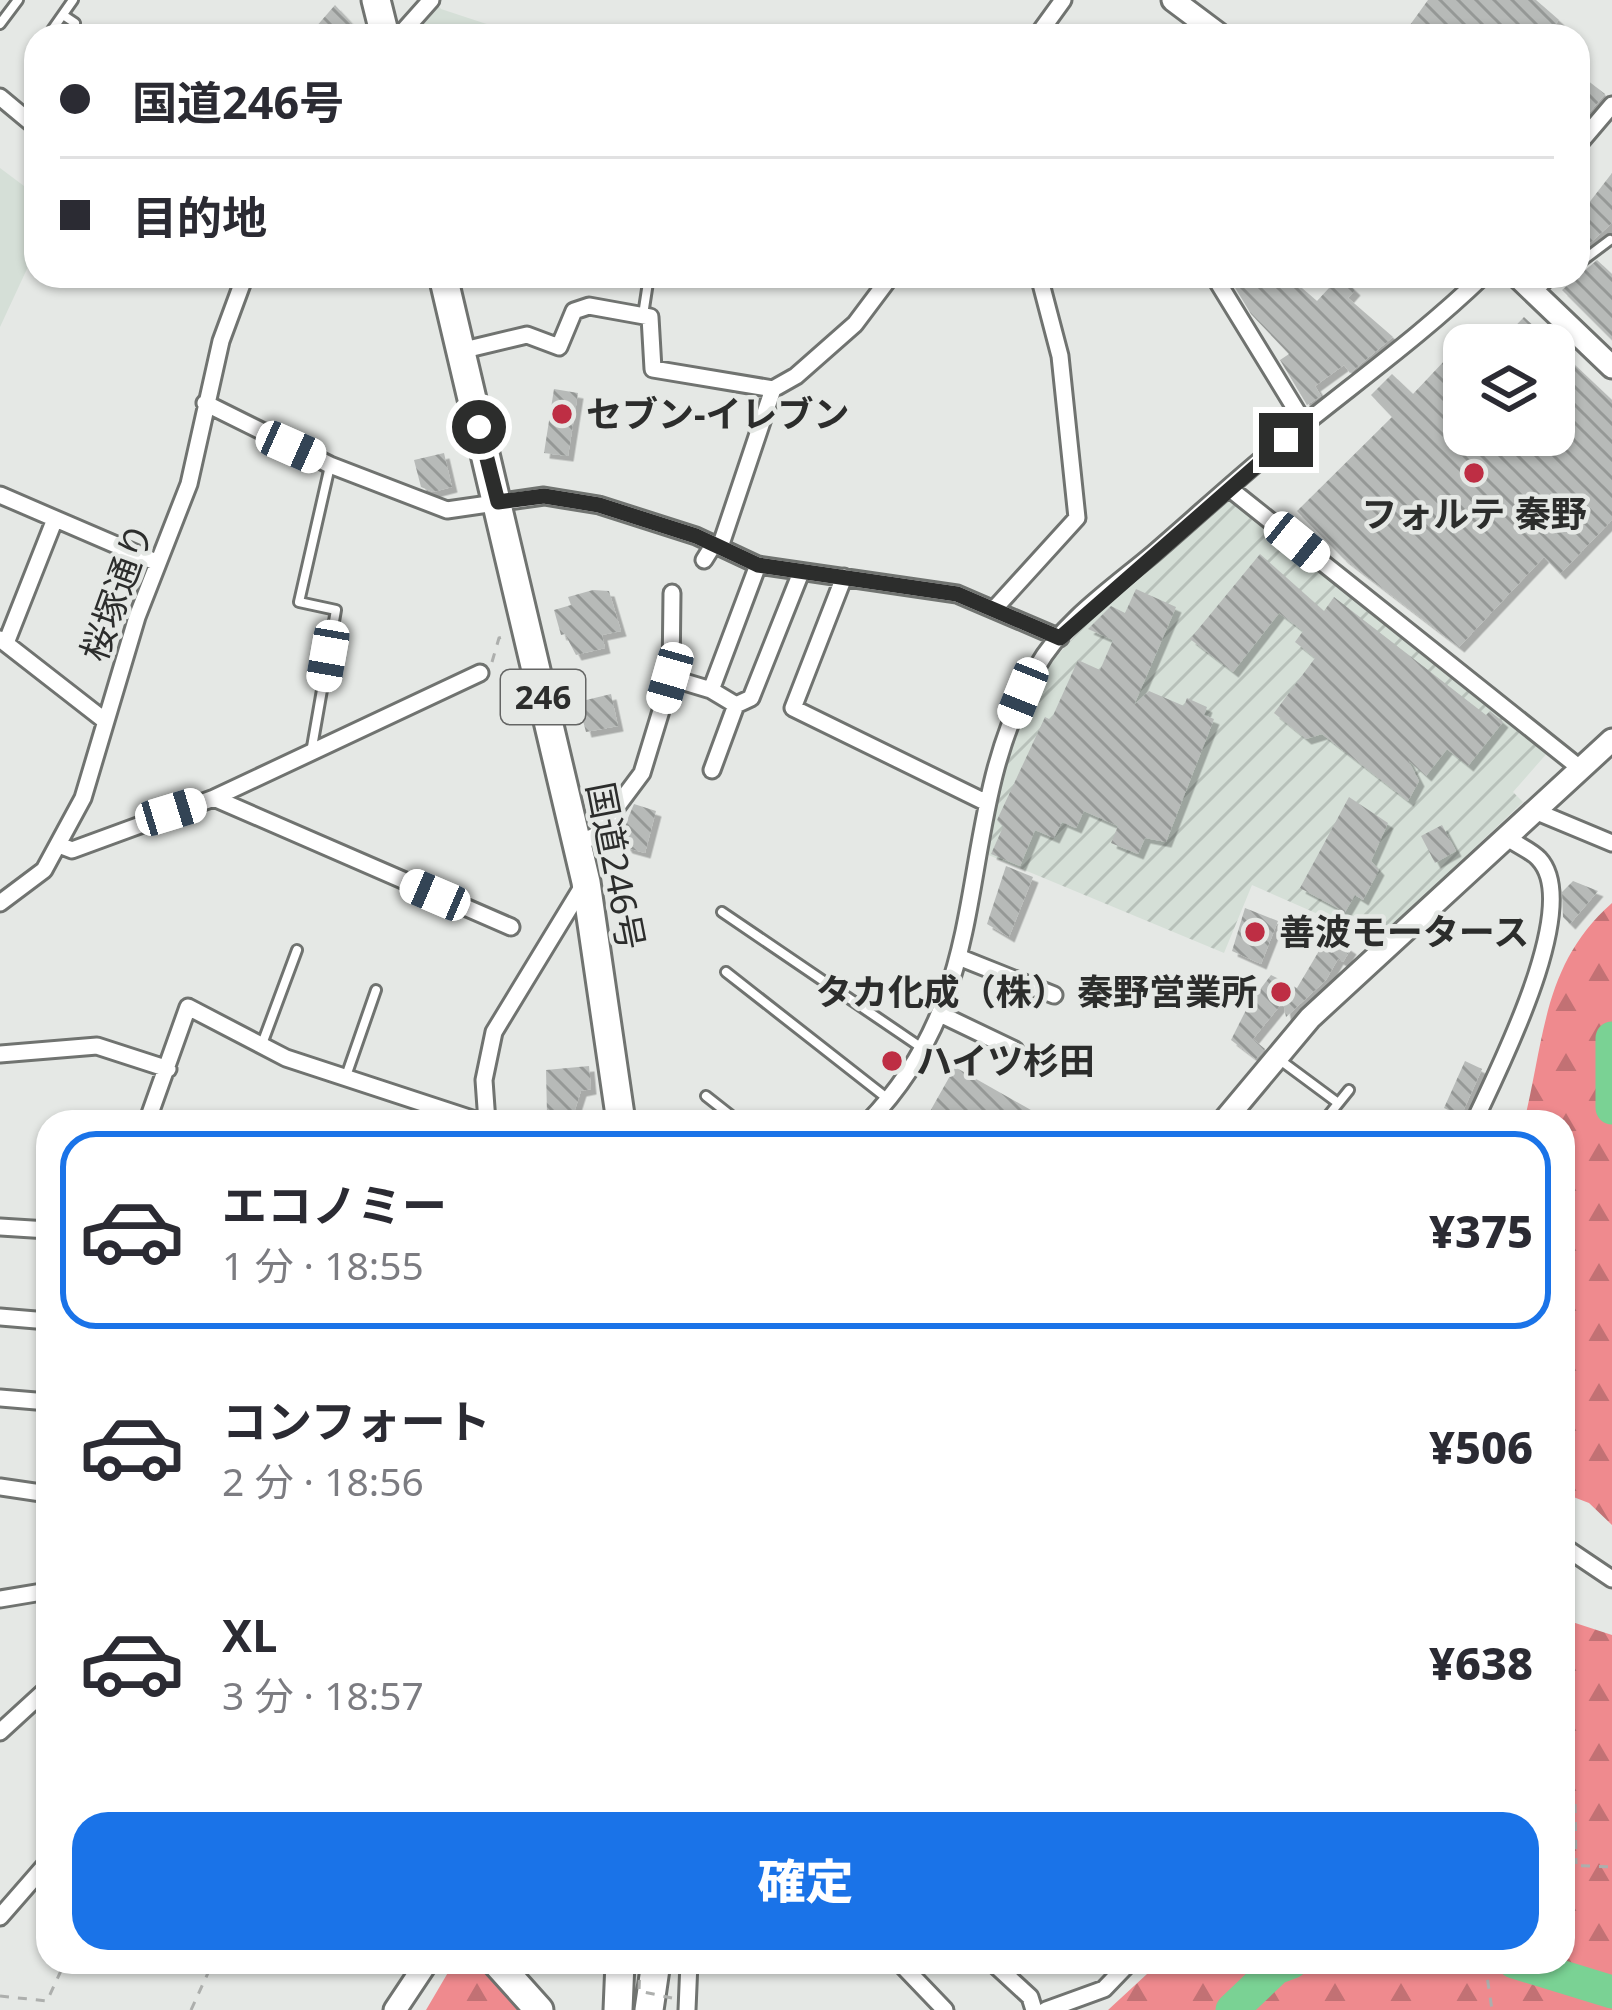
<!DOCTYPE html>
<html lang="ja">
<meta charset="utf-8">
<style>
:root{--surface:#fff;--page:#f7f7f7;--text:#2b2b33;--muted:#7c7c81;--line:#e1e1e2;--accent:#1a73e8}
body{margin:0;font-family:"Noto Sans","Noto Sans JP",sans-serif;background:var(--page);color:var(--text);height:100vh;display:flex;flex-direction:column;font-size:45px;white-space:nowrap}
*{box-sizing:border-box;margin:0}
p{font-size:39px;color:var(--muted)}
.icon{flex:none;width:66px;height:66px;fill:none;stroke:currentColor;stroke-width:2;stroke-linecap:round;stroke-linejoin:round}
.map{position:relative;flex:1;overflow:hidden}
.panel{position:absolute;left:36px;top:1110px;width:1539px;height:864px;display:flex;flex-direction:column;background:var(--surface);border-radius:36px;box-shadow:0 3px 9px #0004}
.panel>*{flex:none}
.banner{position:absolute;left:24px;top:24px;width:1566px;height:264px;border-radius:36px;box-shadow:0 3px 9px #0004;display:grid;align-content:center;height:264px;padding:0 36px;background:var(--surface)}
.fabs{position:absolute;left:1443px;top:324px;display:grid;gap:24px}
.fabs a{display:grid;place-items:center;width:132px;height:132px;border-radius:24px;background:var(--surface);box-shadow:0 3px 9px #0004;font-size:60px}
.end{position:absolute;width:54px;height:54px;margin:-27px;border:15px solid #2c2d2c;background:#fff;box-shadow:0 0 0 6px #fff}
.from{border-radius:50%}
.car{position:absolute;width:36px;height:72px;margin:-36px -18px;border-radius:15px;box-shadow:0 0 9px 3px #0007;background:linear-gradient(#fff 24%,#345 0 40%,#fff 0 76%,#345 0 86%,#fff 0)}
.banner b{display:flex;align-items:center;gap:42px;height:114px;font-size:45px}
.banner b+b{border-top:3px solid var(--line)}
.banner i{width:30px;height:30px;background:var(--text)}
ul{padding:21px 0 0;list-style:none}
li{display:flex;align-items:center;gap:36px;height:198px;margin:0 24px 18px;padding:0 12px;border:6px solid transparent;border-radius:36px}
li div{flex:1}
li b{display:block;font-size:45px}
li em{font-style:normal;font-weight:800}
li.on{border-color:var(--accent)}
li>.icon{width:108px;height:108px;stroke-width:1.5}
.cta{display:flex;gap:24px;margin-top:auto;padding:24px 36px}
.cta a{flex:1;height:138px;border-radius:36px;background:var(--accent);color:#fff;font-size:48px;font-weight:800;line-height:138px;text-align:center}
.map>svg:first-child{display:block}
</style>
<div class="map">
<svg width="1612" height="2010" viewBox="0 0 1612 2010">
<defs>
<pattern id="industrial-furrows" width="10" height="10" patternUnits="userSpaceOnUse" patternTransform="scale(3)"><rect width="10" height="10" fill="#d5dfd7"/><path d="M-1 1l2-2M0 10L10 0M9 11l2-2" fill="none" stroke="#b7c0b9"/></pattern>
<pattern id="forest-firs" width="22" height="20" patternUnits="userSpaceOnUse" patternTransform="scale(3)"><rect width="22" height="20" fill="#ef8a8e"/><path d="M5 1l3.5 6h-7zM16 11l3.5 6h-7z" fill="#c27174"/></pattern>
<pattern id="building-back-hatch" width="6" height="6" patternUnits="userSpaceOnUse" patternTransform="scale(3)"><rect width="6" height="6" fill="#b7bab8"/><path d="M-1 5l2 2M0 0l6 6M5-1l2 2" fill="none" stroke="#959896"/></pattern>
<filter id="shadow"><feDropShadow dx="5.5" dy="5.5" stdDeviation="0" flood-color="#0004"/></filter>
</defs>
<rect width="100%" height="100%" fill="#e5e8e5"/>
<path fill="#d5dfd7" d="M438 5 441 9 523 36H414Z
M0 168 36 195 33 256 0 327Z"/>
<path fill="url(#industrial-furrows)" d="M1226 500H1233L1549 751 1513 792 1523 802 1372 945 1352 929 1252 885 1224 953 986 854 997 784 1035 681 1103 604Z"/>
<path fill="url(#forest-firs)" d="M1612 903V1525L1589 1503 1563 1493V1122H1524C1545 1037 1543 964 1612 903Z
M1563 1619 1612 1635V2010H1108L1160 1962H1563Z
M464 1962C494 1962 511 1988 529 2010H426L453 1964Z"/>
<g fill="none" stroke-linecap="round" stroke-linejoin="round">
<path stroke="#7ad294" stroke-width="33" d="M1612 1038V1108
M1514 1962 1612 1992
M1232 2010 1276 1968 1292 1962"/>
</g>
<path fill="url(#building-back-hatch)" filter="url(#shadow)" d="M1428 0H1536L1559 20 1545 36H1452L1444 29 1438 36H1402Z
M335 5 358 30 352 36H308Z
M1578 73 1605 94 1578 126Z
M1612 173V223L1578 254V217Z
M1597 260 1612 274V340L1562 290Z
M1236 276H1288L1317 301 1340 276 1355 290 1348 298 1393 337 1350 373 1344 365 1315 386 1321 396 1307 405 1280 360 1289 354 1251 314 1231 281Z
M1524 317 1612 400V520L1560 574 1544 557 1459 647 1343 558 1297 511 1392 417 1371 395 1392 374 1413 394 1464 340V435H1554V345H1497Z
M554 389 578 393 568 456 544 453Z
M444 453 452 487 433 492 421 487 414 460Z
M1260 554 1324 611 1334 597 1486 715 1490 711 1503 722 1468 766 1447 749 1426 776 1408 760 1419 781 1408 801 1322 734 1306 739 1274 713 1315 658 1295 642 1303 631 1279 613 1233 672 1190 639Z
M1136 589 1176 607 1134 705 1149 691 1184 706 1187 698 1207 707 1204 715 1214 719 1166 842 1145 838 1138 854 1111 843 1118 826 1084 811 1076 828 1062 822 1054 838 1035 830 1020 866 991 854 1003 827 997 820 1045 717 1051 720 1078 660 1100 670 1113 640 1088 629 1111 606 1125 613Z
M593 590 609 591 621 631 602 635 605 648 576 655 565 634 561 635 554 610 571 605 568 597Z
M611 694 618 726 586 732 578 702Z
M1349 797 1388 823 1371 861 1379 870 1363 900 1355 895 1345 912 1300 888Z
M634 804 656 811 645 853 627 848 620 837Z
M1442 825 1456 851 1435 863 1421 836Z
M1006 866 1033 877 1009 937 987 924Z
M1573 881 1598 891 1570 924 1563 917 1562 892Z
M1245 908 1278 921 1261 964 1232 951Z
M1329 934 1351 949 1343 962 1338 959 1326 980 1286 1017 1283 1002 1253 1039 1265 1049 1256 1059 1231 1040 1249 1004 1271 975 1297 988Z
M1465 1061 1482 1069 1461 1116 1444 1108Z
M589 1066 591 1089 581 1091 571 1122 547 1114 546 1070Z
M955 1067 1052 1122H924Z"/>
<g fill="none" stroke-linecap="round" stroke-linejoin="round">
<defs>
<path id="lane" d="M63 15 75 23
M0 24 18 0
M52 30 73 0
M1578 264 1610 240
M1538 291 1555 276
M643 315 649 276
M312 747 336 610 299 602 330 466
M722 912 919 1046
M726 972 888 1099
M262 1044 297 950
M1280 1060 1338 1103
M345 1079 376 990
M706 1096 739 1122
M1328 1116 1349 1090"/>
<path id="street" d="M399 36 431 0
M1037 36 1063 0
M0 97 36 127
M1578 145 1612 105
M1214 276 1304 423
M460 351 527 335 559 347 574 311 589 306 650 317 653 369 773 389 796 376 855 324 891 276
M205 403 330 465 447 510 544 496 599 505 696 536 758 565 957 594 1060 638
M1229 488 1581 769
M0 495 158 563
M720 547 773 389
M704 560 714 544
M844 577 793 708 985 802
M996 607 1077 518 1060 356 1039 276
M0 639 104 720
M6 643 55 519
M671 678 711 690 736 705
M711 690 758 565
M712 770 736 705 751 698 800 575
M214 798 511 927
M1535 811 1612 843
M578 843 595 836 642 773 671 678 672 593
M59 845 72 850 214 798 480 673
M0 903 44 870 83 798 137 617 189 484 221 341 245 276
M961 958 1054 995
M940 1014 1015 1050
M0 1054 97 1046 168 1069
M147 1122 188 1007 286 1058 481 1122
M487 1122 484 1080 494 1032 584 884
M868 1122C1005 980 947 824 1037 667 1062 622 1115 586 1154 553 1205 509 1254 463 1307 422 1367 374 1427 330 1483 276
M1474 1122C1497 1072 1583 906 1539 859 1532 851 1517 845 1508 838
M0 1227 48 1230
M0 1317 48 1321
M0 1398 48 1402
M0 1487 48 1494
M1563 1546 1612 1579
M0 1599 48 1591
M0 1732 48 1688
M0 1917 48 1862
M899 1962 945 2010
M992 1962 1030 1997 1034 2010
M687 2010 689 1962
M1046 2010 1104 1989 1130 1962"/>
<path id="secondary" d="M1173 0 1221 36
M1517 276 1612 367
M1223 1122 1310 1018 1612 740
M395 2010 427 1962"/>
<path id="highway" d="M376 0 385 36
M443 276 586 882 621 1122
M496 1962 539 2010
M618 2010 620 1962
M649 2010 656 1962"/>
</defs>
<use href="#lane" stroke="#707370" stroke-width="14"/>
<use href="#street" stroke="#707370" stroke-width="21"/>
<use href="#secondary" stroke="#707370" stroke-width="27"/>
<use href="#highway" stroke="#707370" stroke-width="33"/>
<path stroke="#adafad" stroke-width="3" stroke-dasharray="9 9" stroke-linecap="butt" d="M492 662 499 638 506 636
M1563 1744 1571 1760 1563 1770
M1575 1804 1576 1864
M1563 1865 1612 1867
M1485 1962 1492 2010
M0 1996 47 2001 65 1962
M191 2010 213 1962"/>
<use href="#lane" stroke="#fff" stroke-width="8"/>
<use href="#street" stroke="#fff" stroke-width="15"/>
<use href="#secondary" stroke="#fff" stroke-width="21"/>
<use href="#highway" stroke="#fff" stroke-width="27"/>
<path stroke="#adafad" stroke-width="3" stroke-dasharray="9 9" stroke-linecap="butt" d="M640 1962 639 1991 672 1998"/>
</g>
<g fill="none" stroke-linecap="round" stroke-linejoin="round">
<path stroke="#2c2d2c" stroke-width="15" d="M479 427 498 502 544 496 599 505 696 536 758 565 957 594 1060 638 1286 440"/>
</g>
<g fill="#be2e44" stroke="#e5e8e5" stroke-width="4.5">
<circle cx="562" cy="414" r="12"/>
<circle cx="1474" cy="473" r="12"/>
<circle cx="1255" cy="932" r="12"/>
<circle cx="1281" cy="992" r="12"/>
<circle cx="892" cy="1061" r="12"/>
</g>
<g text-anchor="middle" stroke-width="9" stroke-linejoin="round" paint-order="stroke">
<rect fill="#e5e8e5" stroke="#646564" stroke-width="3" x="501" y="670" width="84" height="54" rx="9"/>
<g font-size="33" font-weight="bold" fill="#2c2d2c">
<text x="543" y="709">246</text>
</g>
<g font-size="36" font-weight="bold" fill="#2c2d2c" stroke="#e5e8e5" text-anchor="start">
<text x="586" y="427">セブン-イレブン</text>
<text x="1474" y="527" text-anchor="middle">フォルテ 秦野</text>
<text x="1279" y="945">善波モータース</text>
<text x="1257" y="1005" text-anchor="end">タカ化成（株） 秦野営業所</text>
<text x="916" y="1074">ハイツ杉田</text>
</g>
<g font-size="36" fill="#2c2d2c" stroke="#e5e8e5">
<text transform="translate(117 592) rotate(-70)" y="13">桜塚通り</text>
<text transform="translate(616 866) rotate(79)" y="13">国道246号</text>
</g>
</g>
</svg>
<div class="fabs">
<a><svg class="icon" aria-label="layers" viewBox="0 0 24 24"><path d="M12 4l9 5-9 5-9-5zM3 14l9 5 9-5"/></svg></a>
</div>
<i class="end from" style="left:479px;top:427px"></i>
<i class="end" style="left:1286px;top:440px"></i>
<i class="car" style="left:291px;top:447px;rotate:114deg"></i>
<i class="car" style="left:1297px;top:542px;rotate:129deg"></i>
<i class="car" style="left:328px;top:656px;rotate:190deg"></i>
<i class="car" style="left:670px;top:678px;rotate:196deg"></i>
<i class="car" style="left:1023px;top:693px;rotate:202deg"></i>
<i class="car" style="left:171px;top:812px;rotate:73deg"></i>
<i class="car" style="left:435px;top:895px;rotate:293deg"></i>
<div class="banner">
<b><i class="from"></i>国道246号</b>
<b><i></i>目的地</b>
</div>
<section class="panel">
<ul>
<li class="on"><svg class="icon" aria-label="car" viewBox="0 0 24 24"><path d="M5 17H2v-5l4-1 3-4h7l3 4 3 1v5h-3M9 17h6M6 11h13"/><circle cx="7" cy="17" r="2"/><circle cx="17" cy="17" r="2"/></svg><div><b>エコノミー</b><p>1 分 · 18:55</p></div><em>¥375</em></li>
<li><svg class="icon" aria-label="car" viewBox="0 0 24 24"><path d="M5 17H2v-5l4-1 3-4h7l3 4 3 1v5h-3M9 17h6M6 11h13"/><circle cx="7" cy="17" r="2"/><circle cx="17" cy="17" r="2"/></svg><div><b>コンフォート</b><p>2 分 · 18:56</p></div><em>¥506</em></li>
<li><svg class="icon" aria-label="car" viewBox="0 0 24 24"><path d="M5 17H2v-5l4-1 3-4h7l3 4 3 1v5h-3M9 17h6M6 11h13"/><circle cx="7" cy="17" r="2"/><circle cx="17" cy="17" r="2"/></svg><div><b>XL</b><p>3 分 · 18:57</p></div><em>¥638</em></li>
</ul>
<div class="cta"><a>確定</a></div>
</section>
</div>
